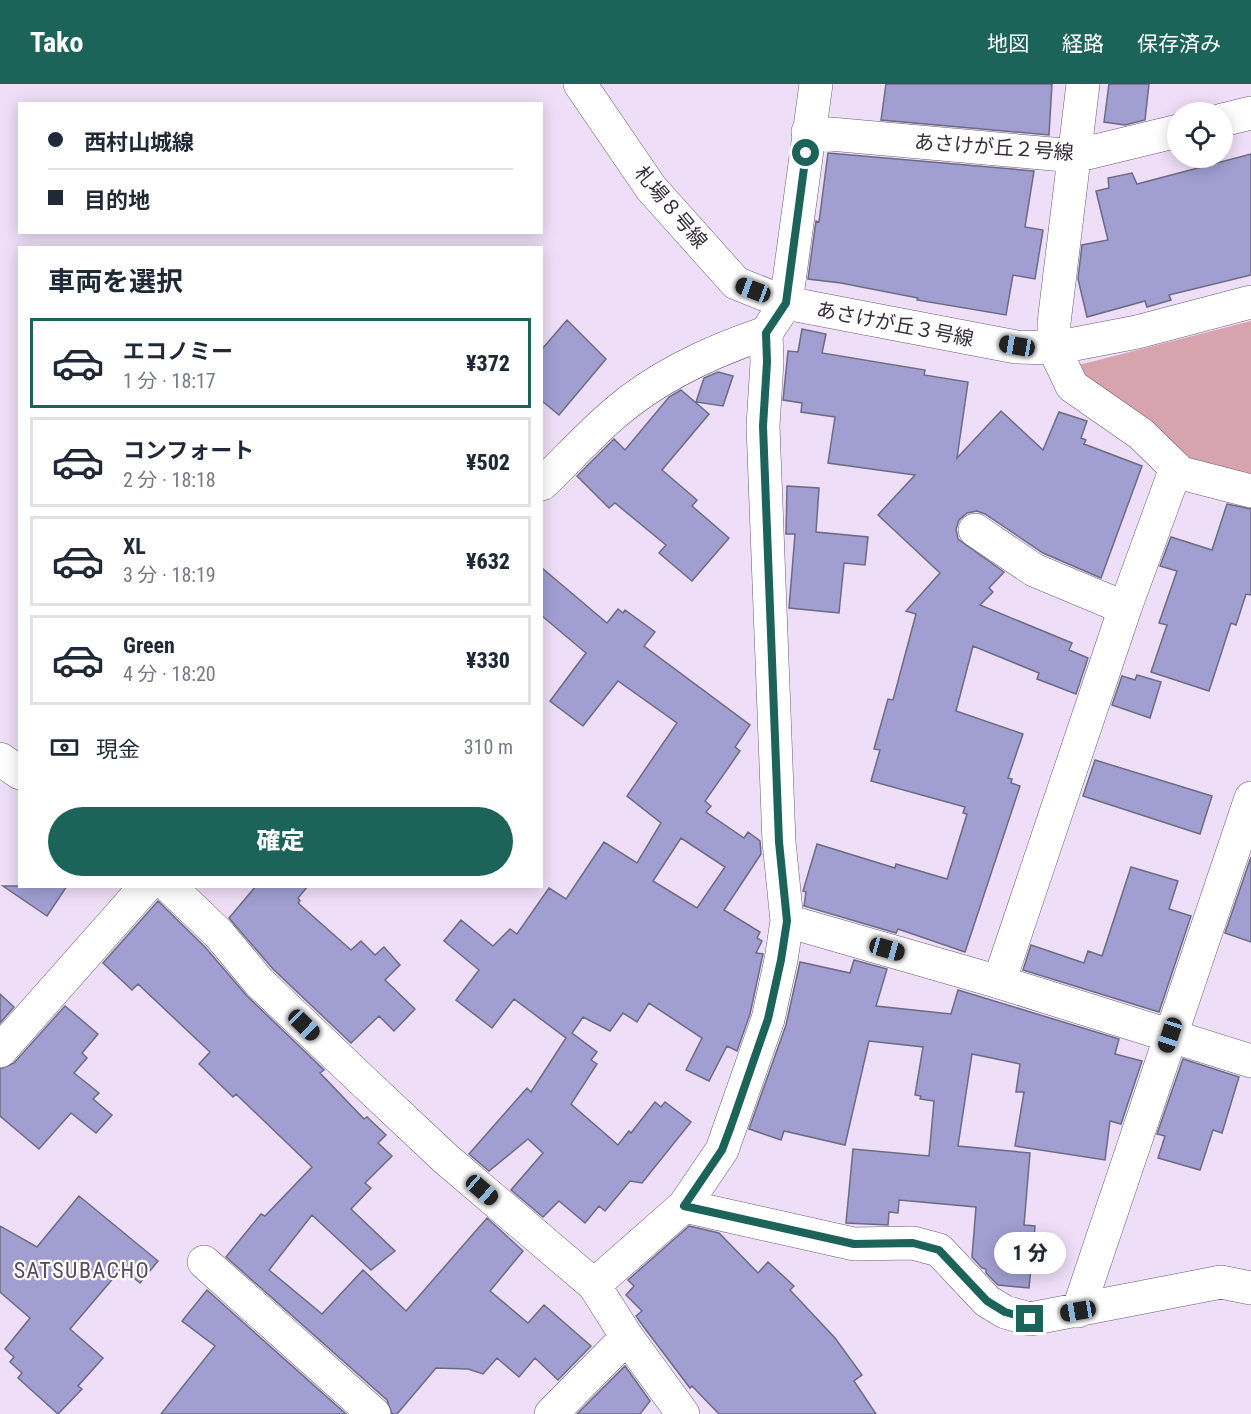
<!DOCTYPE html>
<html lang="ja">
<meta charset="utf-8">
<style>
:root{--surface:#fff;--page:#f2f2f3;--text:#1f2937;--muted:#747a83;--line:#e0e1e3;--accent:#1c6459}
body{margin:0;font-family:"Roboto Condensed","Noto Sans JP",sans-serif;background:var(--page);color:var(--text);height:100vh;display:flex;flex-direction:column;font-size:22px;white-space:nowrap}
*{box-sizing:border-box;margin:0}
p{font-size:20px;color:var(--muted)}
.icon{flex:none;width:33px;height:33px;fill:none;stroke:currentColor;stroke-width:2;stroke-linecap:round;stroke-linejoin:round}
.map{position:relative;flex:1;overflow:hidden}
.panel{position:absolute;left:18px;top:162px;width:525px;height:642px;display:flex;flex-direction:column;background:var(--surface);border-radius:0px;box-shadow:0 3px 15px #0003}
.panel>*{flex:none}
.guide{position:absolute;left:18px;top:18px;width:525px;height:132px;border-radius:0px;box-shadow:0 3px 15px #0003;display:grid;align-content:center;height:132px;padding:0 30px;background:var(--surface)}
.fabs{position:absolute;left:1167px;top:18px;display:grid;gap:12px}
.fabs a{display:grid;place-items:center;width:66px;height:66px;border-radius:50%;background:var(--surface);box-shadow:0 3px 15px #0003;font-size:30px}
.end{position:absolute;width:27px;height:27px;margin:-14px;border:8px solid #1c6459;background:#fff;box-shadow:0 0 0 3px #fff}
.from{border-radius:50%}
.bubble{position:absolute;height:42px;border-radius:21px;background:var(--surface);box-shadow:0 3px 15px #0003;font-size:20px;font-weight:800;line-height:42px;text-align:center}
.car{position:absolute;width:18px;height:36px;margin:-18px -9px;border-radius:8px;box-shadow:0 0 4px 2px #0007;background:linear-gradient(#222 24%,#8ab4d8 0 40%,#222 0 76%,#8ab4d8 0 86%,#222 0)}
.guide b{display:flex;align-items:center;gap:21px;height:57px;font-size:22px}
.guide b+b{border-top:2px solid var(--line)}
.guide i{width:15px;height:15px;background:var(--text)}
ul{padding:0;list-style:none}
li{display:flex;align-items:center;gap:18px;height:90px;margin:0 12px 9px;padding:0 18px;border:3px solid var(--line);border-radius:0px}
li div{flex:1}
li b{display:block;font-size:22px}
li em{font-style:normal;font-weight:800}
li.active{border-color:var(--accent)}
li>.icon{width:54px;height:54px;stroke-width:1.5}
h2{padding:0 30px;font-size:27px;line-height:72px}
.pay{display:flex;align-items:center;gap:15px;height:66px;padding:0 30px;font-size:22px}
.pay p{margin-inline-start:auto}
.action{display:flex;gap:12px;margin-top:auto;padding:12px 30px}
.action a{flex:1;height:69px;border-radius:36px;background:var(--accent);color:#fff;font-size:24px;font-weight:800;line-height:69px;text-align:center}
header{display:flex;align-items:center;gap:36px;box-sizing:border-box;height:84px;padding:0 30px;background:var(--accent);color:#fff}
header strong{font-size:28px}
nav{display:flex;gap:33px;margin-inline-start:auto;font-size:21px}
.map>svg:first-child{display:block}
</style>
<header>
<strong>Tako</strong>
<nav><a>地図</a><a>経路</a><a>保存済み</a></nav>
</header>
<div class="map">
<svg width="1251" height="1330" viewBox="0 0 1251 1330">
<rect width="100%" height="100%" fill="#eedef7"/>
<path fill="#d7a4ad" d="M1251 237V396L1192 380 1180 365 1078 291 1075 282Z"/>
<path fill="#a19fd2" stroke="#6c6b83" stroke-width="1.5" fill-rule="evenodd" d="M886 0H1052L1049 51 881 36Z
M1109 0H1149L1145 36 1125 41 1104 38Z
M828 69 1034 87 1025 143 1043 146 1035 195 1013 191 1006 231 917 216 918 214 841 199 808 195 816 137 819 138Z
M1251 70V191L1169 211 1171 216 1147 223 1145 217 1087 233 1078 195 1082 161 1108 156 1096 107 1109 104 1108 94 1132 89 1137 100Z
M567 236 606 275 559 331 542 317V265Z
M802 245 826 250 822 269 925 286 924 291 968 298 957 374 1001 327 1043 366 1059 328 1087 337 1081 354 1086 356 1084 360 1142 382 1101 494 1043 469 985 430 977 427 967 429 959 436 956 445 958 455 1004 488 989 504 993 508 980 521 1072 559 1069 566 1088 574 1076 610 1037 595 1039 589 973 562 956 627 1023 650 1008 694 1012 695 1011 699 1020 702 965 868 898 845 896 849 804 822 806 808 803 807 817 760 895 784 896 780 947 795 967 730 963 729 965 723 871 697 880 666 874 665 888 615 893 616 916 530 906 527 940 489 878 431 915 391 828 379 835 333 801 328 802 319 783 316 788 267 798 268Z
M718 288 733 292 723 322 696 318 704 294Z
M681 306 709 330 662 386 697 416 692 422 729 454 692 497 659 469 666 461 615 419 609 424 577 392 614 355 625 366 669 313Z
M787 402 819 404 816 448 868 453 865 481 844 479 839 529 789 524 795 450H786Z
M1227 420 1251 425V511L1246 510 1236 541 1231 539 1209 607 1151 588 1167 541 1159 539 1177 487 1160 482 1171 453 1212 466Z
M542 484 607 539 618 525 623 529 625 526 655 548 644 562 750 641 735 663 740 667 705 717 711 722 706 728 744 754 748 748 760 757 761 770 724 826 760 848 757 854 762 857 756 869 763 870 750 930 737 967 727 962 709 997 686 986 702 954 649 919 637 938 623 929 610 947 583 933 572 949 597 968 591 976 597 980 571 1020 618 1061 629 1047 631 1049 655 1018 661 1023 665 1018 691 1038 642 1099 630 1097 605 1127 599 1122 585 1139 559 1117 543 1133 511 1106 543 1069 528 1055 489 1087 469 1070 527 1004 531 1008 566 954 514 915 492 944 456 916 479 886 444 857 461 836 493 862 510 845 517 850 549 804 566 815 604 758 637 779 661 739 627 712 677 639 618 597 583 642 550 617 586 569 542 532ZM681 754 725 783 697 824 653 797Z
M1137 591 1161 598 1150 634 1112 621 1122 592 1135 596Z
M1095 676 1212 712 1200 750 1083 712Z
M1251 773V858L1225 849Z
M1131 783 1178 797 1169 825 1191 832 1159 928 1023 886 1031 861 1084 879 1088 867 1102 872Z
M3 802H67L47 832Z
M256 802H308L298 814 300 817 298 819 351 866 361 857 375 871 384 863 400 881 385 896 415 925 394 947 379 932 351 959 273 885 229 834Z
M158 817 205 863 246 911 324 986 320 989 364 1035 367 1033 386 1051 378 1059 392 1072 365 1099 371 1104 351 1125 395 1167 371 1186 312 1131 269 1186 322 1230 363 1186 406 1227 487 1134 523 1167 490 1207 528 1239 544 1221 591 1262 558 1296 535 1274 519 1293 497 1274 483 1290 468 1285 436 1284 397 1330H392L387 1316 226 1173 261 1130 265 1132 312 1083 236 1010 233 1013 199 980 210 968 138 900 132 906 103 879Z
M854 876 887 885 876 922 951 930 958 906 1119 955 1115 970 1142 977 1121 1040 1110 1037 1105 1076 1015 1062 1024 1008H1016L1020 980 972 970 958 1062 1030 1069 1024 1141 1035 1142 1029 1204 998 1201 986 1189V1185L982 1184 972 1173 976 1123 899 1116 898 1129 889 1128 888 1141 846 1139 853 1065 929 1072 934 1017 920 1015 921 1012 915 1011 923 963 869 957 845 1061 784 1047 781 1056 749 1045 786 941 800 878 850 889Z
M0 910 14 923 0 939Z
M65 922 98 950 82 969 87 974 74 989 99 1009 93 1015 112 1031 96 1049 71 1029 39 1065 0 1032V985L14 979Z
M1183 975 1239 993 1222 1049 1213 1046 1200 1086 1158 1074 1165 1052 1157 1050Z
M79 1112 158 1177 140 1199 122 1184 70 1245 103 1274 78 1302 82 1305 58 1330 18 1294 22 1289 10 1278 14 1273 5 1265 30 1234 0 1208V1142L37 1163Z
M689 1142 719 1149 758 1189 768 1178 794 1202 790 1206 835 1254 862 1291 854 1297 876 1330H719L692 1302 690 1304 643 1242 636 1232 642 1227 626 1211 634 1202 628 1196Z
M207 1206 346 1330H161L215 1262 182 1237Z
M625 1282 650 1317 640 1330H577Z"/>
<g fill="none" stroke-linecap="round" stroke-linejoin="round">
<defs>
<path id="minor" d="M580 0 651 104 736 199 786 219 1016 263 1054 264 1137 248 1251 218
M1083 0 1054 239V264L1072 302 1141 350 1181 389 1251 407
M1222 36 1251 29
M808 48 1075 72 1178 47
M542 400C566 377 589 351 615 329 658 292 712 267 766 249
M975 446 1034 486 1125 524
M0 675 20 689
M169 802 219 850 259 898 364 998 446 1075 594 1201 627 1253 683 1330
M787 837 999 898 1251 977
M999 898 1125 524 1176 384
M0 967 146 802
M684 1122 854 1160 913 1159 939 1166 987 1217 1005 1228 1030 1235 1221 1198 1251 1204
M204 1178 374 1330
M594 1201 684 1122 722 1066 768 935 781 876 787 837 779 758 763 342 767 278 766 249 786 219 816 0
M1078 1227 1251 714
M551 1330 627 1253"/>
</defs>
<use href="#minor" stroke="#6a5c71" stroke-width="34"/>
<use href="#minor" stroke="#fff" stroke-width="33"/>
</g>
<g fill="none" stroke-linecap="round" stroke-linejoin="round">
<path stroke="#1c6459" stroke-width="8" d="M806 69 786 219 766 249 767 278 763 342 779 758 787 837 781 876 768 935 731 1042 722 1066 684 1122 854 1160 913 1159 939 1166 987 1217 1005 1228 1030 1235"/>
</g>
<g text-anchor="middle" stroke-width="4.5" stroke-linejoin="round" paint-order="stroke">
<g font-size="20" fill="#352f39" stroke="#fff">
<text transform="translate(994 63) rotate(4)" y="7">あさけが丘２号線</text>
<text transform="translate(671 123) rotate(50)" y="7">札場８号線</text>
<text transform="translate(895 240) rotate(11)" y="7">あさけが丘３号線</text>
</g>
<g font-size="22" letter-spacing="1.5" fill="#584a5f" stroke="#fff">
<text x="82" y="1194">SATSUBACHO</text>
</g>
</g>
</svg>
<div class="fabs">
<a><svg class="icon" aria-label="locate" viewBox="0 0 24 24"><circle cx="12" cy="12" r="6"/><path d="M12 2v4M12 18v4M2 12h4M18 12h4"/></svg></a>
</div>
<i class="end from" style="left:806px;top:69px"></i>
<i class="end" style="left:1030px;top:1235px"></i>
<div class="bubble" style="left:994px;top:1148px;width:72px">1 分</div>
<i class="car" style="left:753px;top:206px;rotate:291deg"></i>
<i class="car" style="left:1017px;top:262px;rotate:280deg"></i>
<i class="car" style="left:887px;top:865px;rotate:106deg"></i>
<i class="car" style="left:304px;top:941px;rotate:134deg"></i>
<i class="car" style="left:1170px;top:951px;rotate:198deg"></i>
<i class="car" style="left:482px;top:1106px;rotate:131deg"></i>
<i class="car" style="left:1078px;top:1227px;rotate:260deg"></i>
<div class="guide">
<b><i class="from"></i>西村山城線</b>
<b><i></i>目的地</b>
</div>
<section class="panel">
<h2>車両を選択</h2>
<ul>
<li class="active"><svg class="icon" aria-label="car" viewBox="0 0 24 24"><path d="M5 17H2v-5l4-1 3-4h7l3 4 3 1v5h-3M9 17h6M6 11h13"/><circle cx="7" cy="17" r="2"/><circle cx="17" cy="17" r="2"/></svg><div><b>エコノミー</b><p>1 分 · 18:17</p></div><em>¥372</em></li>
<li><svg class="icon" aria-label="car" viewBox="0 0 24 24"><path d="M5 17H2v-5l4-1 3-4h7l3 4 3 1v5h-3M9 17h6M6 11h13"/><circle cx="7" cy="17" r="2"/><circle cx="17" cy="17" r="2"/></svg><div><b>コンフォート</b><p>2 分 · 18:18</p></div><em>¥502</em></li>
<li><svg class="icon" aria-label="car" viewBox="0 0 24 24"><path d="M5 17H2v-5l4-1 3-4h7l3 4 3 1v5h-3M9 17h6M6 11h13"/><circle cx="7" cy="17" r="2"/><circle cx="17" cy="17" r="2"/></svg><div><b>XL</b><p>3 分 · 18:19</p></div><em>¥632</em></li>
<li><svg class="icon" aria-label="car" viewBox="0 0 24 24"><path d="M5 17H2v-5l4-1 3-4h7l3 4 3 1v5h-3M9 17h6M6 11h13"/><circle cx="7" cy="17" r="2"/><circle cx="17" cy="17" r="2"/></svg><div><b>Green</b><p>4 分 · 18:20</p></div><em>¥330</em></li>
</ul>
<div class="pay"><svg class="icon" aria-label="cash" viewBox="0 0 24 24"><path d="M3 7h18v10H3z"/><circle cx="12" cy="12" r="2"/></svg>現金<p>310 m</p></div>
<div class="action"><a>確定</a></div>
</section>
</div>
